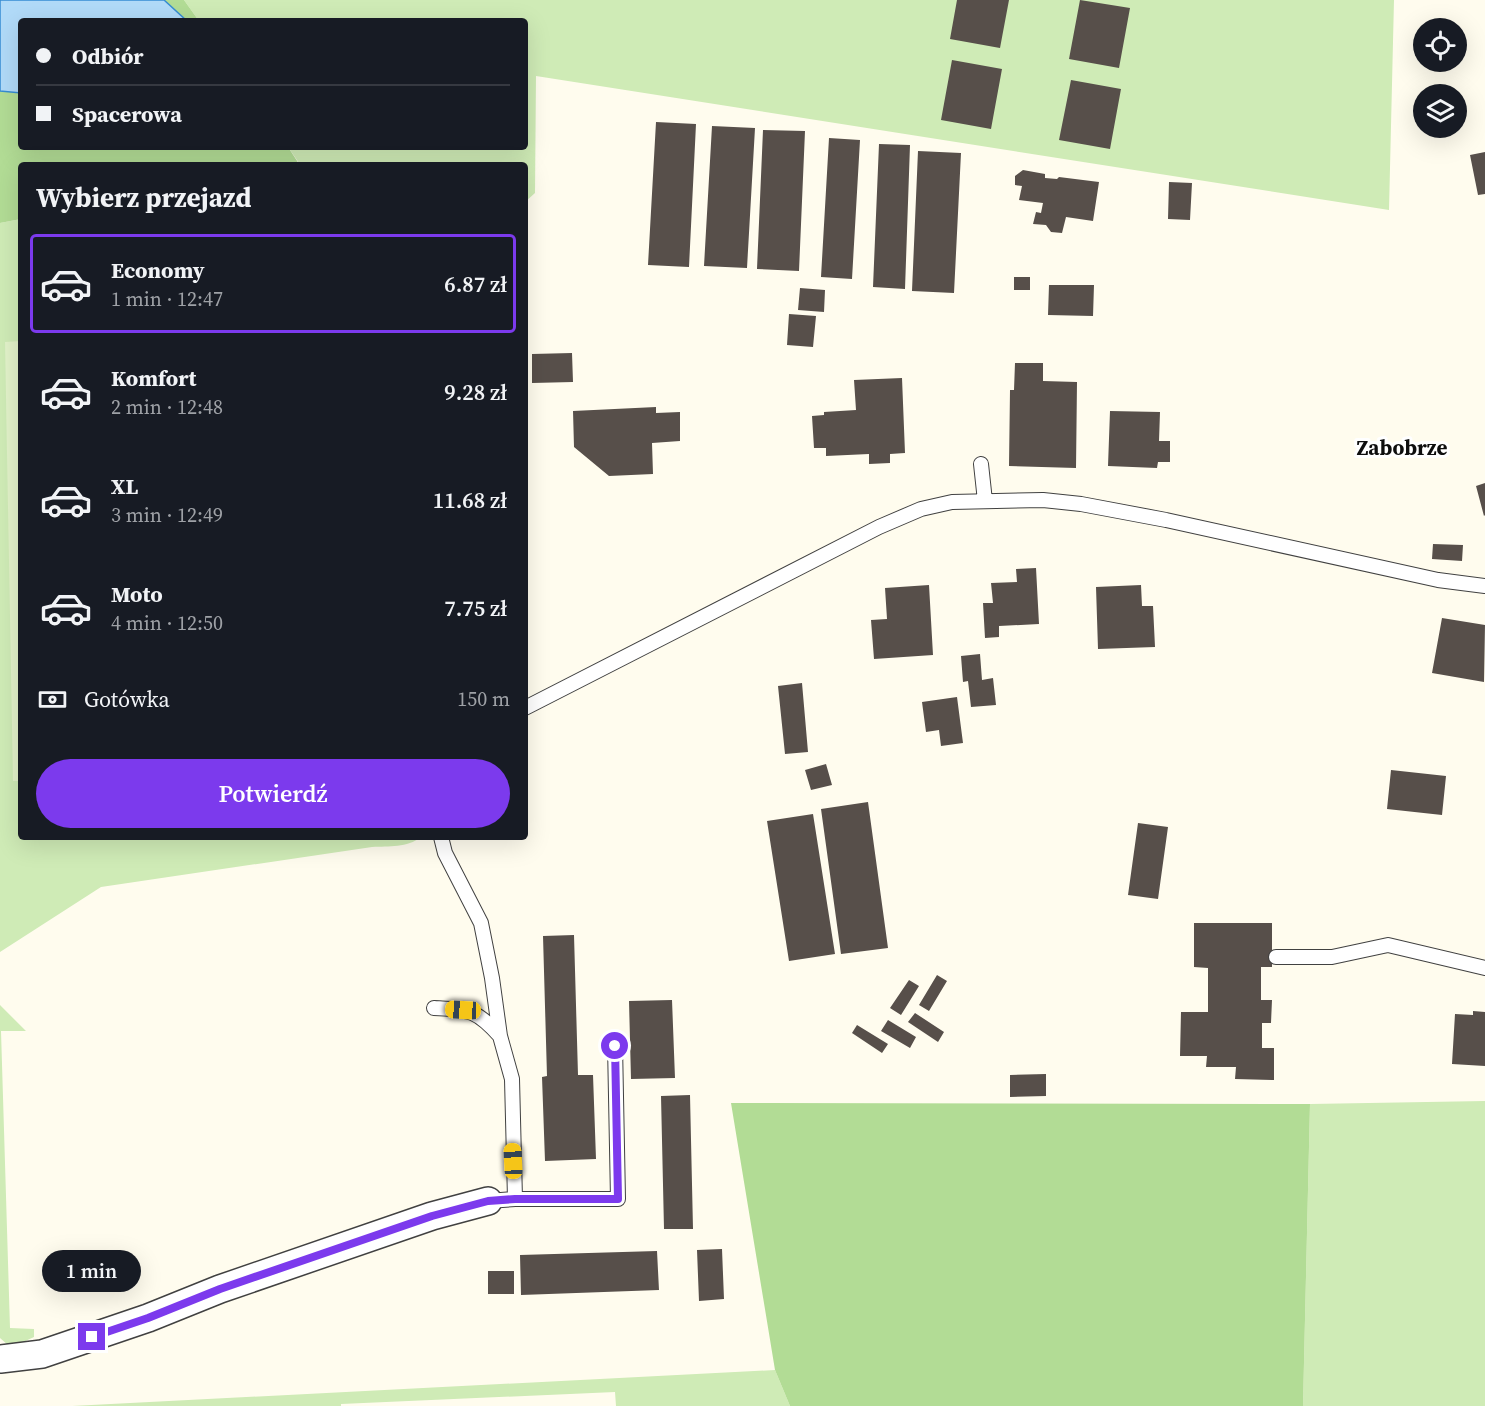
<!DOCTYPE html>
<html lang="pl">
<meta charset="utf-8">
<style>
:root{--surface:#171b24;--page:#242831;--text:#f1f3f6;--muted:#9ea1a6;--line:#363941;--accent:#7c3aed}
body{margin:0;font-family:"Source Serif 4",serif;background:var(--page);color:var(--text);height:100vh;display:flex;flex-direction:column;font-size:22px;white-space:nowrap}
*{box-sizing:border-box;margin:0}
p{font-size:20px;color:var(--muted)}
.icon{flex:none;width:33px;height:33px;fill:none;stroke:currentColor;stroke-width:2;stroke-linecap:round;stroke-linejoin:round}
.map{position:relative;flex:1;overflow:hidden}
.details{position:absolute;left:18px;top:162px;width:510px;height:678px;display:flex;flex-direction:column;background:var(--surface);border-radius:6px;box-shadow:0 6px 24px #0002}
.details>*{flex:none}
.top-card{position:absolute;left:18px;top:18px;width:510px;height:132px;border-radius:6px;box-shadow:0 6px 24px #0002;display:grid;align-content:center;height:132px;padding:0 18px;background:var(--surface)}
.buttons{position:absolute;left:1413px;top:18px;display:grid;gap:12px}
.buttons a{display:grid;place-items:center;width:54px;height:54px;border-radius:50%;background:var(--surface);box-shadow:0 6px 24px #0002;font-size:30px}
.end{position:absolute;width:27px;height:27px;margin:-14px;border:8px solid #7c3aed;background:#fff;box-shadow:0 0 0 3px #fff}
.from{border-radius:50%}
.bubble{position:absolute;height:42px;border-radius:21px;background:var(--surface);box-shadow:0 6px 24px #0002;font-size:20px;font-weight:600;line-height:42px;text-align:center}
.car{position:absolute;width:18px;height:36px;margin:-18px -9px;border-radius:8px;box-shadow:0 0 4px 2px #0007;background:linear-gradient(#f5c518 24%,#345 0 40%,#f5c518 0 76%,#345 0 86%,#f5c518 0)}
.top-card b{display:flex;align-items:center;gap:21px;height:57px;font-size:22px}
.top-card b+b{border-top:2px solid var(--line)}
.top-card i{width:15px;height:15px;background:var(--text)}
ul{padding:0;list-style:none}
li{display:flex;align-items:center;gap:18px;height:99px;margin:0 12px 9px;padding:0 6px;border:3px solid transparent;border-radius:6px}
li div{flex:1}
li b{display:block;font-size:22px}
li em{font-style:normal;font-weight:600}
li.selected{border-color:var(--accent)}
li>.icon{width:54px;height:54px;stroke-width:1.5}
h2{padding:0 18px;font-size:27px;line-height:72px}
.pay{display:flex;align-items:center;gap:15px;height:66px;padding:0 18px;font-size:22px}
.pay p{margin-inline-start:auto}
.action{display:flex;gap:12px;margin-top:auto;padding:12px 18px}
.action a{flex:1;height:69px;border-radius:36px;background:var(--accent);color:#fff;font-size:24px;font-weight:600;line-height:69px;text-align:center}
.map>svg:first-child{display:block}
</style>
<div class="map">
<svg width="1485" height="1406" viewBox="0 0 1485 1406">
<rect width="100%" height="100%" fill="#fffcee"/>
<path fill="#cfebb6" d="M184 0H1394L1389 210 536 76 535 193 525 202V165H293L299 163 288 147H525V21H199Z
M21 219V837H421C407 848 389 846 372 847L101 887 0 952V223Z
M0 1005 26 1031H1L10 1328 34 1329V1337L21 1343 8 1345 0 1338Z
M1485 1101V1406H1303L1310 1104Z
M775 1370 790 1406H616L615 1392 341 1404V1406H72Z"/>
<path fill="#b2dc95" d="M0 0H184L199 21H21V147H288L299 164 21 165V219L0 223Z
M731 1103 1310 1104 1303 1406H790L775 1370Z"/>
<path fill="#e2f2c9" d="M21 341V781H13L5 342Z"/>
<path fill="#b1daf8" stroke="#368cd2" stroke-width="1.5" d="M0 0H164L187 21H21V93L0 91Z"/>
<path fill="#574f4a" d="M957 0H1009L1000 48 950 39Z
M1080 0 1130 8 1119 68 1069 59Z
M952 60 1002 69 991 129 941 120Z
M1071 80 1121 89 1110 149 1059 140Z
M656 122 696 124 689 267 648 265Z
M712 126 755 128 747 268 704 266Z
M763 130 805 131 799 271 757 269Z
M829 138 860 140 852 279 821 277Z
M879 144 910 145 905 289 873 287Z
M918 151 961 153 954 293 912 291Z
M1485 152V194L1478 195 1470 155Z
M1023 170 1045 174V178L1057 179 1059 177 1099 182 1093 221 1066 217 1062 233 1051 232 1046 225 1033 224 1036 212 1041 213 1043 203 1019 200 1022 186 1015 185V176Z
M1169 182 1192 183 1190 220 1168 219Z
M1014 277H1030V290H1014Z
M1049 285H1094L1093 316 1048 315Z
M800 288 825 290 824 312 798 310Z
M789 314 816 316 813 347 787 345Z
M572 353 573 382 532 383V354Z
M1015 363H1043V381L1077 382 1076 468 1009 466 1010 390H1014Z
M902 378 905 453 890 454V463L869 464V454L826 456V448H814L812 416 824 415V412L856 410 854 380Z
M656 407V413L680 412V441L652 443 653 474 609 476 574 447 573 411Z
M1110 411 1160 412 1159 441H1170V462H1158L1157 468 1108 466Z
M1485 483V515L1484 516 1476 486Z
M1433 544 1463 545 1462 561 1432 559Z
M1036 568 1039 624 999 626V637L985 638 983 603H993L991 583 1017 582 1016 569Z
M929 585 933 655 874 659 871 620 887 619 885 588Z
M1141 585 1142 606H1153L1155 647 1098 649 1096 587Z
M1442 618 1485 625 1484 682 1432 673Z
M980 654 982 680 993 678 996 705 971 707 968 681 963 682 961 656Z
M802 683 808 752 785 754 778 686Z
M957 697 963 743 941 746 939 730 926 732 922 702Z
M826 764 832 785 811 790 805 770Z
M1391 770 1446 776 1442 815 1387 809Z
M868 802 888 948 841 954 821 809Z
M813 814 835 954 789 961 767 821Z
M1138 823 1168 827 1158 899 1128 895Z
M1194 923H1272V967H1261V1000H1272L1271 1023H1262V1048H1274V1080L1235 1079 1236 1067H1206L1207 1056H1180L1181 1012H1208V968L1194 967Z
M574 935 578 1075H593L596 1159 545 1161 542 1077 547 1076 543 936Z
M937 975 947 981 929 1011 919 1005Z
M909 980 919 986 901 1015 890 1008Z
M672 1000 675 1078 631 1079 629 1001Z
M1473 1011 1485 1012V1066L1452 1064 1455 1014 1473 1015Z
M915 1013 944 1032 938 1042 908 1022Z
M888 1020 916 1037 910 1048 881 1031Z
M857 1025 888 1044 882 1053 852 1033Z
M1046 1074V1096L1010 1097V1075Z
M690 1095 693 1229H664L661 1096Z
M722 1249 724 1299 699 1301 697 1250Z
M657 1251 659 1290 521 1295 520 1255Z
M488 1271H514V1294H488Z"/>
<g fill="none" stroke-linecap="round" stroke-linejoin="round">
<defs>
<path id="lane" d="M981 464 985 501
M525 708 879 527 921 509 952 502 1043 500 1081 504 1166 520 1438 580 1485 586
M441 837 445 853 481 923 492 978 500 1036 512 1079 515 1199
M1276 957H1332L1388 945 1485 968
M434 1008C469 1010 476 1009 500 1036
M488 1201 515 1199H618L615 1045"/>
<path id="street" d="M0 1359 42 1354 148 1318 220 1289 432 1216 488 1201"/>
</defs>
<use href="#lane" stroke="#414141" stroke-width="16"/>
<use href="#street" stroke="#414141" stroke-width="30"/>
<use href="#lane" stroke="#fff" stroke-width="14"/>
<use href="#street" stroke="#fff" stroke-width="27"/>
</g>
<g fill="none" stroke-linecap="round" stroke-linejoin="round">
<path stroke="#7c3aed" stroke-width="8" d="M92 1337 148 1318 220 1289 432 1216 488 1201 515 1199H618L615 1046"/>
</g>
<g text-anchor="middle" stroke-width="6" stroke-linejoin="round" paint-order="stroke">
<g font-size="21" font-weight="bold" fill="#0e0e0e" stroke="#fff">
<text x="1402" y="455">Zabobrze</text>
</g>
</g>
</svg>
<div class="buttons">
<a><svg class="icon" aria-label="locate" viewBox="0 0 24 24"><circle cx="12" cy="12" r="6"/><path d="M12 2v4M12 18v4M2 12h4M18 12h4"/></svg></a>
<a><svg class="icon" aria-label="layers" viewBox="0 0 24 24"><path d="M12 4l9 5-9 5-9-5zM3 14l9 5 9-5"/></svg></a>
</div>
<i class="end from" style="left:615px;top:1046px"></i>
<i class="end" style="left:92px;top:1337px"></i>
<div class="bubble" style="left:42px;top:1250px;width:99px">1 min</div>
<i class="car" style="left:463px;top:1010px;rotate:273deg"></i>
<i class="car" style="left:513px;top:1161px;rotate:357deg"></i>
<div class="top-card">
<b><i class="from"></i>Odbiór</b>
<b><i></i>Spacerowa</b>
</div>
<section class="details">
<h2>Wybierz przejazd</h2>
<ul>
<li class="selected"><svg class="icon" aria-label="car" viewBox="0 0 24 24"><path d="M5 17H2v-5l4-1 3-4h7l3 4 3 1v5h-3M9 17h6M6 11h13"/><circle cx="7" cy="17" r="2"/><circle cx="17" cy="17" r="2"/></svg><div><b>Economy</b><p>1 min · 12:47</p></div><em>6.87 zł</em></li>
<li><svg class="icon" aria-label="car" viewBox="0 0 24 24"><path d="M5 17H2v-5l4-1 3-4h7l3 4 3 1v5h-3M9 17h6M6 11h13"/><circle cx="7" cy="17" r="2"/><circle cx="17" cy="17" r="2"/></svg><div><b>Komfort</b><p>2 min · 12:48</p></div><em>9.28 zł</em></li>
<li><svg class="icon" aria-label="car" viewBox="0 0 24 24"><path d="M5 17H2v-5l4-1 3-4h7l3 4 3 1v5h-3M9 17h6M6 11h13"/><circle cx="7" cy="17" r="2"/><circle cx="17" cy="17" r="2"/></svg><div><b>XL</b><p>3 min · 12:49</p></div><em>11.68 zł</em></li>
<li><svg class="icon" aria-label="car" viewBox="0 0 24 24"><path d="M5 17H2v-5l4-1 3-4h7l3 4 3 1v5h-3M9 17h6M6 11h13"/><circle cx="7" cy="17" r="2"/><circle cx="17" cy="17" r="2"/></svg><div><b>Moto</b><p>4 min · 12:50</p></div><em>7.75 zł</em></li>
</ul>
<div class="pay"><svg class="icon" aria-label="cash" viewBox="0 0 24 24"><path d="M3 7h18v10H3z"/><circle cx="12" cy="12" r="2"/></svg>Gotówka<p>150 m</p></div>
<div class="action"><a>Potwierdź</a></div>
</section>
</div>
